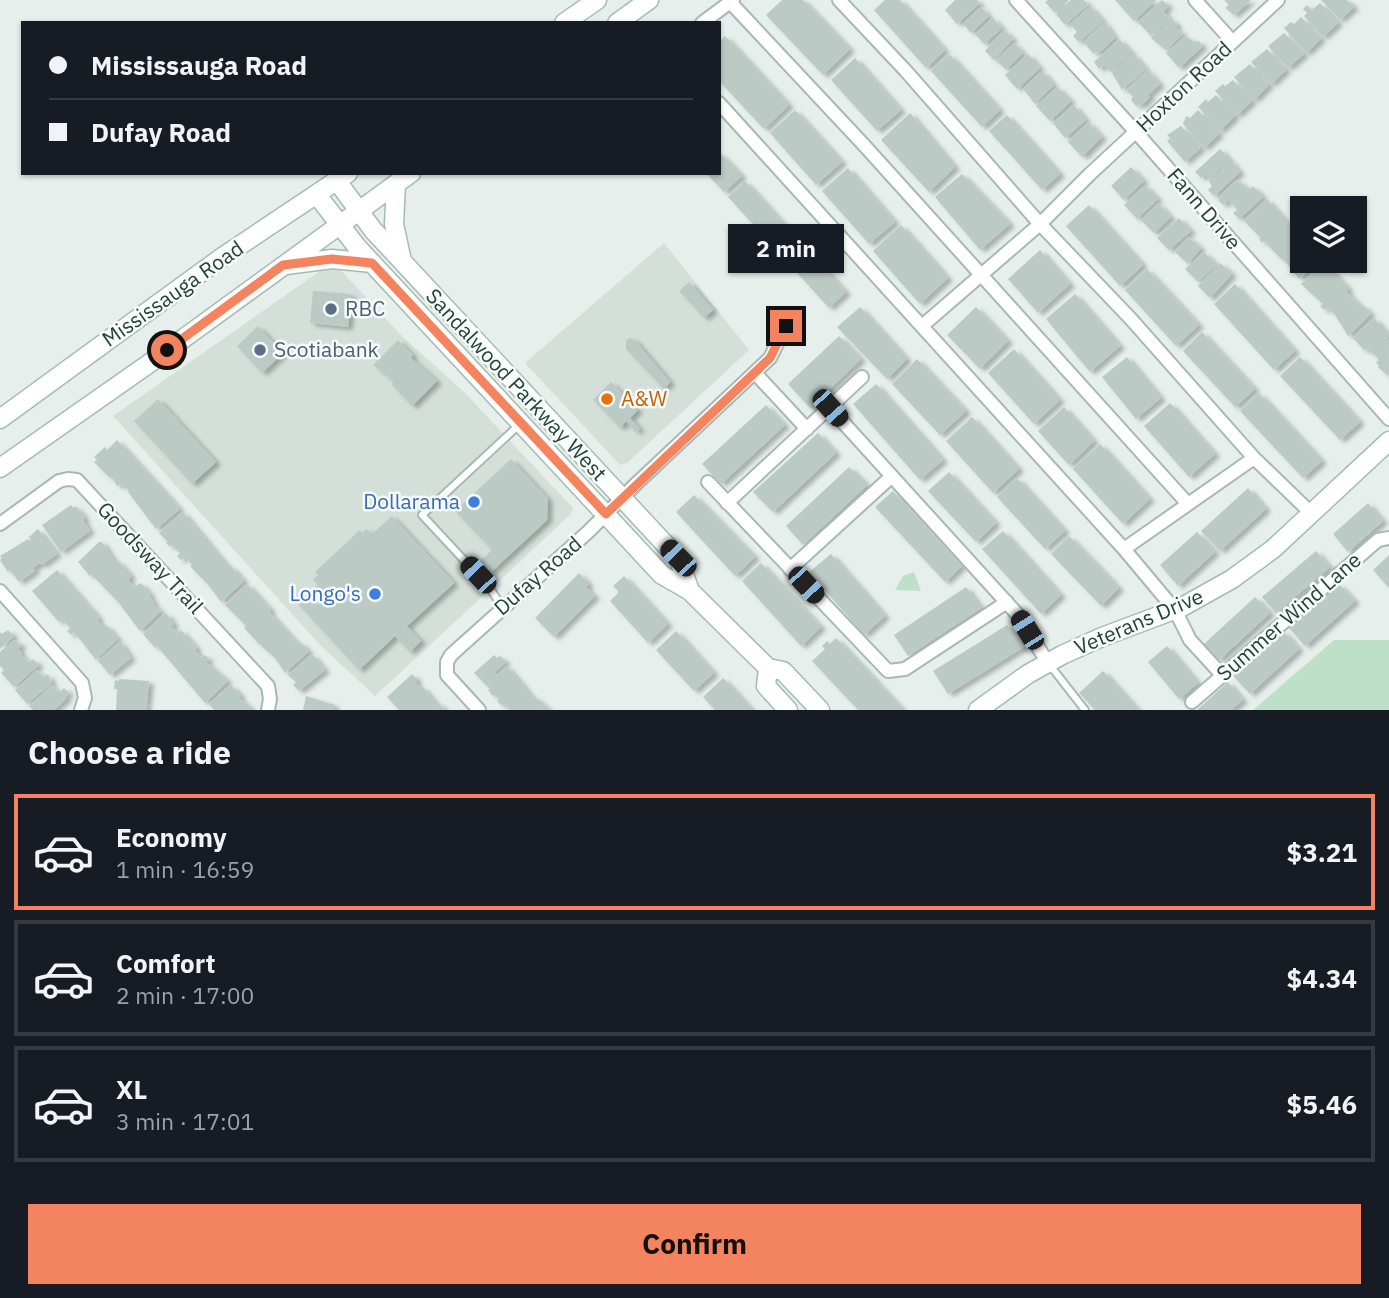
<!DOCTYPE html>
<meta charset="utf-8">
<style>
:root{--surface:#171b24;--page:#242831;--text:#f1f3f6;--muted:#9ea1a6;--line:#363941;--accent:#f4845f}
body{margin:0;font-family:"IBM Plex Sans",sans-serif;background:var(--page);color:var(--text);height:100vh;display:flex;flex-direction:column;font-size:26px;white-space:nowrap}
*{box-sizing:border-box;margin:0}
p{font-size:23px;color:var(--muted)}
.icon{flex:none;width:38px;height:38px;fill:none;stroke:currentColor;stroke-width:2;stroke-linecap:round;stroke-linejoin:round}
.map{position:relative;height:710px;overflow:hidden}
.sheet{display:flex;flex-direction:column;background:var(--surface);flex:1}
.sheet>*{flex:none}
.guide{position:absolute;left:21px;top:21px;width:700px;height:154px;border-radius:0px;box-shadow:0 2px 5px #0004;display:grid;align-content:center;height:154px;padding:0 28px;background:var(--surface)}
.fabs{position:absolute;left:1290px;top:196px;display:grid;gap:14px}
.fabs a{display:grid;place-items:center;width:77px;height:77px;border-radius:0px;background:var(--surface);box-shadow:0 2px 5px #0004;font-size:35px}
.end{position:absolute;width:32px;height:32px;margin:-16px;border:9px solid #f4845f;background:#111;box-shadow:0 0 0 4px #111}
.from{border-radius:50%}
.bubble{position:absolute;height:49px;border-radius:0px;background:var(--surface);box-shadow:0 2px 5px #0004;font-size:23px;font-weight:800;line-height:49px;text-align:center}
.car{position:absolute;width:21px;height:42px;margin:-21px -10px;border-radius:9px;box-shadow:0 0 5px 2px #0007;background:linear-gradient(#222 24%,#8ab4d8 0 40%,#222 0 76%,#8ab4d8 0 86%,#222 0)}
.guide b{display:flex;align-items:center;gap:24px;height:66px;font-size:26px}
.guide b+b{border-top:2px solid var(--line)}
.guide i{width:18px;height:18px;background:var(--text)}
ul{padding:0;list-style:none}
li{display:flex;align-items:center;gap:21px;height:116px;margin:0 14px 10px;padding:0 14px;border:4px solid var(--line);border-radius:0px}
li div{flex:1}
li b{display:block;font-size:26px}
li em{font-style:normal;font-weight:800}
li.active{border-color:var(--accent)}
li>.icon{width:63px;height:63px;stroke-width:1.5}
h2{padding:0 28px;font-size:32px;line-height:84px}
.action{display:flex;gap:14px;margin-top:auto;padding:14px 28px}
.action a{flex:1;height:80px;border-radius:0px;background:var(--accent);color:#111;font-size:28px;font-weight:800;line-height:80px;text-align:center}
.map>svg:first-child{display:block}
</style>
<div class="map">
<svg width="1389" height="710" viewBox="0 0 1389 710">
<defs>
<filter id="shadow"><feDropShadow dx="5" dy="3" stdDeviation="2" flood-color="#0004"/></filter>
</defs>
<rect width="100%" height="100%" fill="#e6efeb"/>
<path fill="#d4dfda" d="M664 243 749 350 627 463 620 465 525 363Z
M333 262 403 337 465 393 573 508 571 514 375 696 320 645 113 416Z"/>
<path fill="#bfe0c8" d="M914 572 921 591 895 590 903 576Z
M1334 640H1389V710H1253Z"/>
<path fill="#bbcac4" filter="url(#shadow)" d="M782 0H803L850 49 823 75 766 15Z
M885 0H900L945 50 926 68 874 10Z
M955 0H977L980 3 957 24 945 10Z
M1048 0H1069L1055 13 1045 2Z
M1071 0H1084L1088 5 1065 25 1056 14Z
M1115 0H1156L1134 21Z
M1162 0 1169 6 1163 11 1170 19 1151 36 1138 22Z
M1224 0H1251L1234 15 1225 8 1229 5Z
M1321 0H1347L1354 7 1340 20Z
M1320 3 1338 23 1323 37 1304 16 1307 13 1303 9 1307 5 1312 10Z
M1090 6 1103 21 1079 42 1073 36 1077 32 1070 24Z
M981 7 989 16 971 33 963 24Z
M1301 17 1321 39 1306 53 1284 28 1291 22 1294 24Z
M993 18 1002 28 984 44 975 34Z
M1172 19 1177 25 1175 27 1183 34 1166 50 1151 38Z
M1104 22 1115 38 1098 54 1096 51 1094 54 1083 42Z
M1004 30 1013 39 994 60 985 51Z
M1284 33 1304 54 1288 68 1268 46Z
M725 36 789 105 764 129 719 81V42Z
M1185 36 1194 42 1199 41 1202 47 1179 68 1166 53Z
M1119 39 1132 53 1111 72 1104 65 1099 69 1094 62Z
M1014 43 1023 53 1006 70 996 60Z
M1267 49 1286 70 1271 84 1251 62Z
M949 54 1000 110 982 127 931 71Z
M1028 54 1040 68 1017 89 1005 75Z
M1133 54 1146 69 1122 90 1112 73Z
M855 58 901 110 877 131 831 80Z
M1250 64 1269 85 1254 100 1234 77Z
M1147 70 1160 84 1148 95 1150 97 1141 106 1139 104 1136 106 1131 100 1133 97 1126 90Z
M1042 71 1054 85 1035 104 1023 89Z
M1233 80 1252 101 1237 115 1215 91 1223 84 1225 86Z
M1057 87 1071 101 1050 121 1036 106Z
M1216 95 1235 116 1220 131 1198 107 1206 99 1208 102Z
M1074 105 1086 120 1065 138 1053 123Z
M795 110 842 162 816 185 770 133Z
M1198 110 1219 134 1204 148 1183 124 1186 116 1190 118Z
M910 113 955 167 929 192 881 140Z
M1007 115 1060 174 1042 190 989 131Z
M1088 122 1102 137 1082 157 1068 142Z
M1181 126 1201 148 1185 162 1167 141 1170 138 1167 135Z
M1220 149 1230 160 1209 179 1205 175 1201 178 1195 172Z
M719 152 742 176 724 192 706 173H719Z
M1231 161 1240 172 1214 196 1208 190 1212 186 1209 181Z
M1131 167 1144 181 1124 200 1111 186Z
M848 168 895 222 869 244 822 191Z
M962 174 1010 224 980 250 935 197Z
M1237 180 1249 189 1232 205 1228 200 1223 205 1218 200 1221 197 1220 196Z
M745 181 792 233 775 248 728 197Z
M1145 185 1158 199 1137 219 1124 205Z
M1253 186 1263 197 1239 219 1233 213 1237 210 1233 205Z
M1267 199 1302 240V261H1319L1299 279 1285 261 1280 258 1264 241 1262 243 1259 239 1261 238 1244 221Z
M1158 203 1171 217 1154 233 1141 220Z
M1089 205 1143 265 1120 286 1066 226Z
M1179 218 1191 231 1169 250 1157 238Z
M901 225 948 278 920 304 873 251Z
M1188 237 1201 248 1188 264 1175 252Z
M798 239 846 292 829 308 781 255Z
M1040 250 1070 284 1038 313 1008 279Z
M1204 252 1216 265 1198 282 1185 269Z
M1220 263 1232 274 1210 298 1198 286Z
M1325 263 1349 289 1346 291 1361 307 1363 305 1371 314 1348 336 1335 315 1327 308 1324 310 1320 306 1323 304 1301 284Z
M1147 269 1199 325 1176 346 1125 290Z
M689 282 713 310 704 318 679 291Z
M1235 284 1295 351 1274 370 1214 304Z
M313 291 351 294 348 327 310 323Z
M1075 294 1120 346 1090 372 1046 319Z
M860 307 907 359 887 379 837 327Z
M976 307 1008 341 980 369 947 335Z
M1374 318 1389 335 1387 338 1389 340 1388 376 1378 367 1379 366 1376 362 1379 360 1375 355 1366 349 1364 350 1353 338Z
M258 326 283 353 262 373 237 346Z
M1202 332 1255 389 1235 407 1183 351Z
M839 336 861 359 810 408 788 384Z
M629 338 634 339 670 382 666 387H662L626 349V341Z
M398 340 413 355 411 358 437 381 412 406 391 384 394 382 373 365Z
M1014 349 1060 400 1034 424 988 373Z
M1127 357 1161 398 1136 419 1102 377Z
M1300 357 1360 422 1340 440 1280 376Z
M917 359 966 411 940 435 892 384Z
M611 382 638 410 630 418 640 429 636 432 626 421 620 428 593 400Z
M876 384 943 460 920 480 853 404Z
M1259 393 1322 461 1303 478 1240 411Z
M158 399 216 462 192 484 134 421Z
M1170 403 1215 454 1189 477 1144 426Z
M766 405 785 425 721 484 702 464Z
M1064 407 1094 441 1069 465 1038 431Z
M972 417 1019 469 993 493 946 441Z
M818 433 836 453 773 512 753 492Z
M117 440 180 509 156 529 128 492 129 491 122 484 117 486 112 477 111 479 94 462 97 460 94 457 105 447 107 450Z
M1100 444 1150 499 1123 524 1073 469Z
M511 459 548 499 547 520 490 573 479 562 492 550 455 511Z
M849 467 867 485 803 545 786 526Z
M949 472 996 523 976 542 928 491Z
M1017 478 1065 531 1045 549 997 497Z
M1248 488 1266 509 1220 551 1201 531Z
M893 491 962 566 945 582 875 507Z
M694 495 755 557 735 576 676 512Z
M1368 503 1383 521 1348 552 1333 534Z
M71 505 73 508 75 506 81 513 85 518 83 520 90 531 61 552 42 525Z
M183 512 229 568 231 566 244 581 221 602 210 587 190 566 192 565 185 557 181 560 177 556 180 553 172 545 170 547 166 543 168 542 159 533Z
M392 516 454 583 407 626 421 641 410 652 395 636 359 670 298 604 318 585 313 579 318 575 315 572 360 530 362 533 367 529 372 534Z
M38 529 57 554 42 565 40 563 33 568 35 571 19 582 10 570 8 572 0 560 2 558 0 556 28 539 31 541 29 537Z
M1003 531 1061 595 1041 614 982 549Z
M1197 532 1215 552 1178 586 1160 565Z
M1069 536 1119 588 1101 606 1051 554Z
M99 542H102L114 560 120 563 128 572 131 577 128 580 134 587 141 583 151 595 149 596 154 602 153 604 161 611 140 631 118 602 92 575 90 576 78 562Z
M1316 551 1330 567 1276 613 1262 597Z
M831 554 885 616 864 635 809 572Z
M1389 555V588L1373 570Z
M761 563 821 627 801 646 742 581Z
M57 570 99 618 97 620 104 627 106 625 118 639 96 660 74 632 71 635 67 631 70 628 62 619 59 622 32 591Z
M579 573 589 584 586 587 595 596 554 637 535 618Z
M624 576 668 624 648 643 610 601 619 592 613 586Z
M247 584 271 610 269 612 298 644 300 642 309 651 285 673 275 658 258 643 244 628 246 626 225 605Z
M1339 584 1355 601 1305 646 1289 628Z
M966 587 981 608 908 656 894 635Z
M1255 597 1270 613 1219 660 1204 644Z
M166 613 174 624 171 626 177 633 181 630 197 648 195 650 201 657 205 655 209 659 206 662 228 681 205 703 157 646 155 648 143 634Z
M1007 625 1024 647 948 694 933 671Z
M8 630 13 635 12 638 0 649V632L2 634Z
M676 631 714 673 694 691 656 650Z
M1283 631 1299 649 1250 694 1234 677Z
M836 638 903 710H858L812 661 825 649 822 646 827 641 830 644Z
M14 640 22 645 18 649 22 653 15 660 21 655 29 662 33 659 39 665 14 687 1 673 4 670 0 666V652Z
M120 641 131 658 110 675 98 661Z
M1167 646 1198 683 1179 699 1148 662Z
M312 654 325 670 299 691 293 685 296 682 288 675Z
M494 655 497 658 500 656 506 662 495 672 497 675 507 666 533 698 535 697 550 710H510L505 704 502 706 497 701 499 699 495 695 493 696 488 690 490 689 474 673Z
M37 670 44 678 48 674 52 683 27 704 15 690Z
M1103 671 1138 710H1095L1079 693Z
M412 674 417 679 415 682 421 689 423 687 437 705 439 703 445 710H399L387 697Z
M723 678 752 710H715L703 697Z
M119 679 149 681 147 702 132 701 147 703 146 710H116L117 689H114L115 680 119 681Z
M1228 682 1243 700 1231 710H1197Z
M52 685 59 693 64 688 69 693 65 696 67 698 54 710H33L29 706Z
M231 685 241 696 239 698 251 708 248 710H214L209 704Z
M306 696 335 705 333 710H303Z"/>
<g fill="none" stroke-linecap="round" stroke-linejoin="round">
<defs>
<path id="lane" d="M503 608 489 587 422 515 520 424
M1049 664 1085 710"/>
<path id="street" d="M839 0 905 70 1040 224 1130 318 1254 458 1311 513
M1016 0 1136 132 1389 419
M1195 0 1232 41
M730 2 863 144 1188 504
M702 23 733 0
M719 103 1124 549 1175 610 1190 640 1223 676
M922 326 1040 224 1090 174 1278 0
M755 373 807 429
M830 408 1018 615 1048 663
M708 482 888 671 905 669 1007 602
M727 503 862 377
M0 524 59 481 68 479 77 480 268 686 270 699 268 710
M1124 549 1254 458
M790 569 892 476
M0 591 82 683 85 698 81 710
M1192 702 1378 540 1389 538
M479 710 447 675V662L451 655 588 532 637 483 770 358 786 326"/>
<path id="secondary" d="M564 23 597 0
M617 23 649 0
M337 181 373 230 678 558 690 591
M396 184 394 224 402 261
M317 195 357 247 662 575 690 591 768 668 783 671 820 710
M286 265 332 259 372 263
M0 419 221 258 348 173
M0 468 147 365 411 173
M768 668 766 686 788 710
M978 710 1028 674 1062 655 1102 637 1182 607 1232 579 1273 549 1389 441"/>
</defs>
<use href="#lane" stroke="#a8b8b2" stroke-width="10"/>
<use href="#street" stroke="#a8b8b2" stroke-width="16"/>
<use href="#secondary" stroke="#a4bbb3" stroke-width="21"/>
<use href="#lane" stroke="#fff" stroke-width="6"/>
<use href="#street" stroke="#fff" stroke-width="12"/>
<use href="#secondary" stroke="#fff" stroke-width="18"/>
</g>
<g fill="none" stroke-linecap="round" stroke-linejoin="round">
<path stroke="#f4845f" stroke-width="9" d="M167 350 283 265 332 259 372 263 606 514 770 358 786 326"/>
</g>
<g fill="#5c6f8a" stroke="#f7fbf9" stroke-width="2.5">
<circle cx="331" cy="309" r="7"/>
<circle cx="260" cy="350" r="7"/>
</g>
<circle fill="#e8710a" stroke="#f7fbf9" stroke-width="2.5" cx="607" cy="399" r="7"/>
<g fill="#3f7fe0" stroke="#f7fbf9" stroke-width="2.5">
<circle cx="474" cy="502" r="7"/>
<circle cx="375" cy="594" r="7"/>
</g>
<g text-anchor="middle" stroke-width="5" stroke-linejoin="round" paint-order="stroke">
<g font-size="21" fill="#24423a" stroke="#f7fbf9">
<text transform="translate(1184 87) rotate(-43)" y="7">Hoxton Road</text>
<text transform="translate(1204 209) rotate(49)" y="7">Fann Drive</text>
<text transform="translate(173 294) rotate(-35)" y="7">Mississauga Road</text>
<text transform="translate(516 385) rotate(47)" y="7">Sandalwood Parkway West</text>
<text transform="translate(150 558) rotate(47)" y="7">Goodsway Trail</text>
<text transform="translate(538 576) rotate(-41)" y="7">Dufay Road</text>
<text transform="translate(1289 617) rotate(-41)" y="7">Summer Wind Lane</text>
<text transform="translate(1139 622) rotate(-23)" y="7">Veterans Drive</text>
</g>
<g font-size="21" fill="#4e5e75" stroke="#f7fbf9" text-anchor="start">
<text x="345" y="316">RBC</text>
<text x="274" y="357">Scotiabank</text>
</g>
<g font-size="21" fill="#c56008" stroke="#f7fbf9" text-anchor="start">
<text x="621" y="406">A&amp;W</text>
</g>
<g font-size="21" fill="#366cbe" stroke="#f7fbf9" text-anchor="end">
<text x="460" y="509">Dollarama</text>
<text x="361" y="601">Longo's</text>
</g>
</g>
</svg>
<div class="fabs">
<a><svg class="icon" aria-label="layers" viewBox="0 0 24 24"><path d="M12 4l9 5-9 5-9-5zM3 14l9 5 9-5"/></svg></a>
</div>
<i class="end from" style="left:167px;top:350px"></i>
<i class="end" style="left:786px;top:326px"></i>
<div class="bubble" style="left:728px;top:224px;width:116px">2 min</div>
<i class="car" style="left:830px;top:408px;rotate:138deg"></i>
<i class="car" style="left:678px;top:558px;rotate:316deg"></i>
<i class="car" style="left:478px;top:575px;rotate:317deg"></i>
<i class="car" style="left:806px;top:585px;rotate:137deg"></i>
<i class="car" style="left:1027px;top:630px;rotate:328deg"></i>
<div class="guide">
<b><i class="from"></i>Mississauga Road</b>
<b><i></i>Dufay Road</b>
</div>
</div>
<section class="sheet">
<h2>Choose a ride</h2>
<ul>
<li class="active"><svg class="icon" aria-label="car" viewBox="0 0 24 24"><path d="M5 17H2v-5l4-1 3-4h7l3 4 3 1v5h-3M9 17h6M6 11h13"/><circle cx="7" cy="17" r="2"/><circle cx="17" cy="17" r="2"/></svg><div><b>Economy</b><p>1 min · 16:59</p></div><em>$3.21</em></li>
<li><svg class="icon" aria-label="car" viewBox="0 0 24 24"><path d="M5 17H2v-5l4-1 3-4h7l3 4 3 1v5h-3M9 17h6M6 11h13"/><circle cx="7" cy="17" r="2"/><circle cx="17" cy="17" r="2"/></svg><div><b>Comfort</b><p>2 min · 17:00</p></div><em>$4.34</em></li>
<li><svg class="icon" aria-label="car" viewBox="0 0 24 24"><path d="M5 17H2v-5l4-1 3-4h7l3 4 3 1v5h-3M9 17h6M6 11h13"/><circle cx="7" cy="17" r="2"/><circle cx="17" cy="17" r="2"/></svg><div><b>XL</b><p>3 min · 17:01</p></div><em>$5.46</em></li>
</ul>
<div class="action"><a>Confirm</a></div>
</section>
